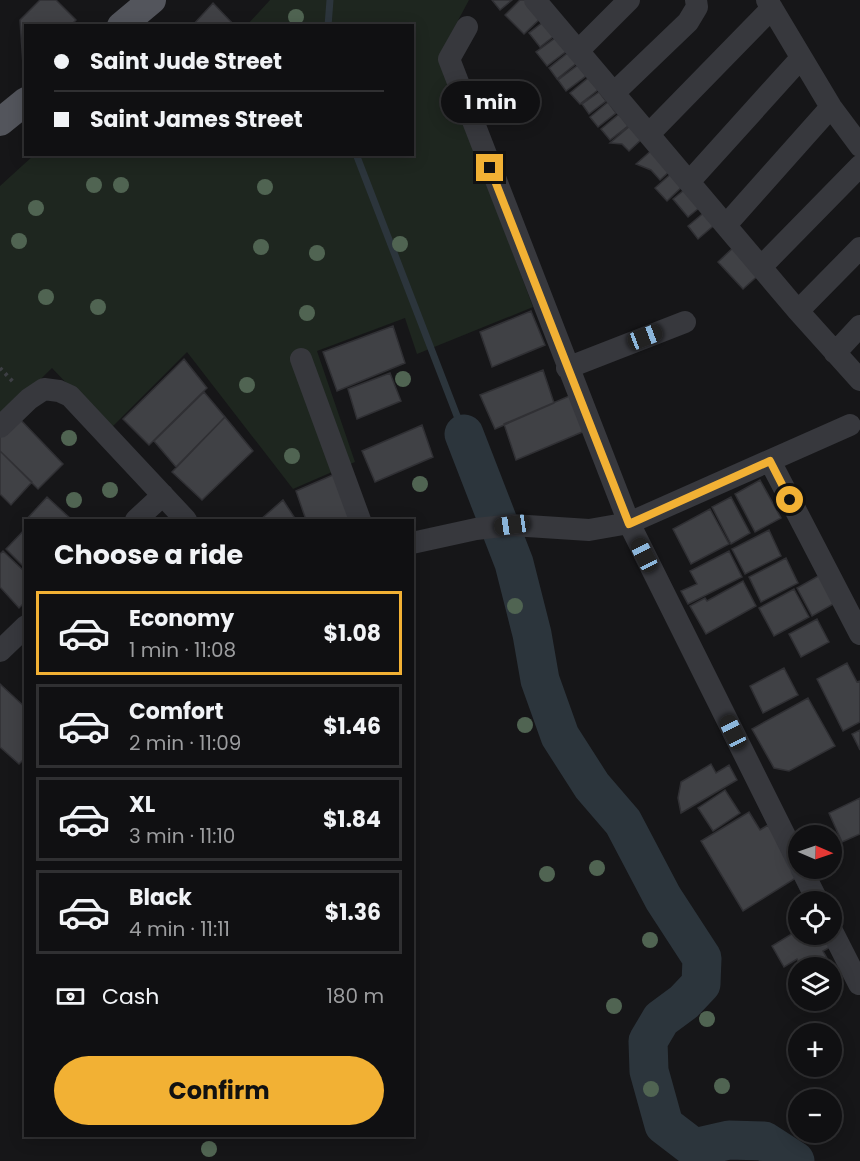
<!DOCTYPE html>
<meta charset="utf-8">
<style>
:root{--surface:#101012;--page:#1e1e20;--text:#f1f3f6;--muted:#9c9d9f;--line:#303032;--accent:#f2b134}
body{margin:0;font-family:Poppins,sans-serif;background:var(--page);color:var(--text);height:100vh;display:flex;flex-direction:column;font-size:22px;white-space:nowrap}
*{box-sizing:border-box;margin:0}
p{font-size:20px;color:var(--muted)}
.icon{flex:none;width:33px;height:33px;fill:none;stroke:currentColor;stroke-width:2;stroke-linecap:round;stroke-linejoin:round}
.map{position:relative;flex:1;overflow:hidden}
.drawer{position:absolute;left:24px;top:519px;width:390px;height:618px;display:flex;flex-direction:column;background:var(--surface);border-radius:0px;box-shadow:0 3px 15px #0003,0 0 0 2px var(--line)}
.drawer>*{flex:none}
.guide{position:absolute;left:24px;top:24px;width:390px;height:132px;border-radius:0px;box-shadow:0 3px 15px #0003,0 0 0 2px var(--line);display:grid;align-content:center;height:132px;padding:0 30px;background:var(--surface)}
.needle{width:39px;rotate:92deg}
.buttons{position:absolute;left:788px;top:825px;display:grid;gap:12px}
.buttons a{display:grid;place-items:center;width:54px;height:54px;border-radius:50%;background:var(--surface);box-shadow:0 3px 15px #0003,0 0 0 2px var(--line);font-size:30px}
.end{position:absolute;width:27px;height:27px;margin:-14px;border:8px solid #f2b134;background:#111;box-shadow:0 0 0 3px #111}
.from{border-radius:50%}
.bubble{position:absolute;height:42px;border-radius:21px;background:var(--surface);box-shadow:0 3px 15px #0003,0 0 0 2px var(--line);font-size:20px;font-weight:700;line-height:42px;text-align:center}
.car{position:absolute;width:18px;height:36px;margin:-18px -9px;border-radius:8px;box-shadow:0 0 4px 2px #0007;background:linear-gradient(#222 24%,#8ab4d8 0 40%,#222 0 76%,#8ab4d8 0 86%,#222 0)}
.guide b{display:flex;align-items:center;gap:21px;height:57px;font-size:22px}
.guide b+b{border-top:2px solid var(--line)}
.guide i{width:15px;height:15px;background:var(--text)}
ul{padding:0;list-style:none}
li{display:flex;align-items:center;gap:18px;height:84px;margin:0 12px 9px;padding:0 18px;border:3px solid var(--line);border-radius:0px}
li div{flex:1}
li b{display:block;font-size:22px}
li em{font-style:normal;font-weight:700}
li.active{border-color:var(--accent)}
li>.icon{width:54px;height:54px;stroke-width:1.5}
h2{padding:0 30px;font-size:27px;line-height:72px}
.pay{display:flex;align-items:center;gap:15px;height:66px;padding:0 30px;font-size:22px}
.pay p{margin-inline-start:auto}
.button{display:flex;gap:12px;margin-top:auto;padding:12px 30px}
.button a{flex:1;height:69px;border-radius:36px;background:var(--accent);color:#111;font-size:24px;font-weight:700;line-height:69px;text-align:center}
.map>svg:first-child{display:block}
</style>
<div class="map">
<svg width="860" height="1161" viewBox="0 0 860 1161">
<rect width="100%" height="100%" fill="#161618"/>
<path fill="#1e261f" d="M270 0H469L439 56 533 307 417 354 405 318 317 351 355 462 293 489 187 352 110 429 52 368 0 419V186L34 155 412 154V26L247 25Z"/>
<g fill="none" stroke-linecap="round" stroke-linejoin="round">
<path stroke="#2c353c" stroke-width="7" d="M328 26 330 0
M356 154 464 434"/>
<path stroke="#2c353c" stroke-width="39" d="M464 434 514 563 532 634 540 680 560 736 592 786 623 822 663 898 702 958 701 984 684 1002 661 1019 648 1041 649 1071 664 1125 694 1148 729 1140 764 1141 795 1161"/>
</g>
<path fill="#404145" stroke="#303034" stroke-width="1.5" d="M40 0H56L76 20 70 26H26V63L23 65 20 20Z
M492 0H512L500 10Z
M520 0H530L544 15 524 34 505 15Z
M213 3 235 26H192Z
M547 19 558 33 540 47 529 33Z
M558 36 568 50 547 66 536 52Z
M570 51 578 62 557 79 549 68Z
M578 65 586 76 566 91 558 80Z
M588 78 598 90 580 104 570 93Z
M599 92 606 101 589 114 582 104Z
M608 102 616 113 598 127 590 117Z
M619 114 628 126 610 140 601 129Z
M631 125 643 138 629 151 622 144 610 143Z
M653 149 671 170 660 180 651 170 636 164Z
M674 171 685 184 667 201 655 188Z
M689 186 704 204 688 217 673 199Z
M707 210 718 222 698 239 688 226Z
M737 244 762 272 743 289 718 262Z
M531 311 545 345 492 367 480 332Z
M393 326 405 363 337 391 323 352Z
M184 359 207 388 149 445 123 419Z
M543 370 554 403 495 429 480 395Z
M390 373 401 401 357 419 348 389Z
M204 392 225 417 176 467 154 441Z
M574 394 587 430 516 460 504 424Z
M17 416 63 464 38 489 0 451V432Z
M225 417 253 451 202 500 172 472Z
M422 425 433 457 375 482 362 451Z
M0 451 32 482 11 505 0 494Z
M335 474 351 520H306L296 491Z
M760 480 781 518 755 532 735 494Z
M47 497 72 520H26V523L24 522Z
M731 497 750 533 731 544 712 507Z
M283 500 296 520H260Z
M710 509 729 544 691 564 673 529Z
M26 528V569L6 549Z
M769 530 781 556 745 574 732 549Z
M3 551 26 573V601L19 608 0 587V554Z
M729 551 742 577 688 604 681 591 697 584 690 571Z
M786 558 798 583 761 602 749 577Z
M820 575 835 603 812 616 797 588Z
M743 581 756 606 706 634 690 606 705 598 707 601Z
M794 589 809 617 774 636 759 608Z
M817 619 829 642 801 657 789 634Z
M847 663 857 682 860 681V722L843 731 817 679Z
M784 668 798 695 763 713 750 686Z
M0 684 26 708V757L19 764 0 747Z
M808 698 835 746 789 771 774 768 752 729Z
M860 730V750L852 734Z
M711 764 716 773 729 765 737 780 681 813 678 798 681 782Z
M725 790 740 813 713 831 698 808Z
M860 798V834L842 842 829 813Z
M749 812 760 830 768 825 799 876 743 911 701 841Z
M798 930V934H825L832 946 823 951 828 960 815 968H802L797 959 784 967 772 946Z"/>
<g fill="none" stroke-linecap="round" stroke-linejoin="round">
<path stroke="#3d3f44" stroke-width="4" stroke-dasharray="3 4.5" stroke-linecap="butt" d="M0 368 14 383"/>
<path stroke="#37383d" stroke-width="22" d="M535 0 798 311 860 380
M767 0 831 107 860 146
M467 27 449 59 629 523 798 862
M578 51 629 0
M614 93 688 22 697 7 696 0
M649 134 772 8
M689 182 801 58
M726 225 831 107
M761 267 860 166
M798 311 860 248
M835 353 860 326
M301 359 360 520
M567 368 685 322
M0 427 29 399 44 389 59 391 70 396 186 520
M770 461 860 634
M136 520 163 495
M412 543 476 529 512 525 589 530 629 523 850 425
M0 651 26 626
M801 868 818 902
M831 929 859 984"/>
<path stroke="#53555c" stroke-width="28" d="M121 26 152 0
M0 122 26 101"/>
</g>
<g fill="#506452">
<circle cx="296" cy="17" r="8"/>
<circle cx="94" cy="185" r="8"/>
<circle cx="121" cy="185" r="8"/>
<circle cx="265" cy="187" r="8"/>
<circle cx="36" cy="208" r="8"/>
<circle cx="19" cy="241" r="8"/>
<circle cx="400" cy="244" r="8"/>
<circle cx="261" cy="247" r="8"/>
<circle cx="317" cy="253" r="8"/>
<circle cx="46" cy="297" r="8"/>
<circle cx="98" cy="307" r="8"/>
<circle cx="307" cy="313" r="8"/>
<circle cx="403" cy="379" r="8"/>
<circle cx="247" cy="385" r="8"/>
<circle cx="69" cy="438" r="8"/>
<circle cx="292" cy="456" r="8"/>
<circle cx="420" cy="484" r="8"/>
<circle cx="110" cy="490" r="8"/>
<circle cx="74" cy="500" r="8"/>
<circle cx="515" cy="606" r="8"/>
<circle cx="525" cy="725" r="8"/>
<circle cx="597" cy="868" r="8"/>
<circle cx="547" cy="874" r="8"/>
<circle cx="650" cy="940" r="8"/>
<circle cx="614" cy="1006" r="8"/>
<circle cx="707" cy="1019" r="8"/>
<circle cx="722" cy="1086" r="8"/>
<circle cx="651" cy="1089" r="8"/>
<circle cx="209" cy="1149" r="8"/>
</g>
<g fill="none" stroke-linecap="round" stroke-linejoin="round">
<path stroke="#f2b134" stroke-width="8" d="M490 168 629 524 770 461 790 500"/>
</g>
</svg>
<div class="buttons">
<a><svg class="needle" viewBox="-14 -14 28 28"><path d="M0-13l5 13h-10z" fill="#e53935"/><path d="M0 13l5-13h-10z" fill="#9c9d9f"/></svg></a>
<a><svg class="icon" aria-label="locate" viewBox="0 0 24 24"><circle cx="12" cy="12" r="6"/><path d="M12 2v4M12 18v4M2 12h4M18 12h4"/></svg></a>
<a><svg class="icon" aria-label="layers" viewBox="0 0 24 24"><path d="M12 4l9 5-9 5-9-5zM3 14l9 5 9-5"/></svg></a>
<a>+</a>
<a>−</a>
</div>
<i class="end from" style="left:790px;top:500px"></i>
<i class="end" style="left:490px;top:168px"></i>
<div class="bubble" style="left:441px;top:81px;width:99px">1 min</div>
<i class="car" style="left:645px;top:337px;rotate:69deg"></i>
<i class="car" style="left:512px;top:525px;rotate:262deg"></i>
<i class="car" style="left:644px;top:555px;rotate:333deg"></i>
<i class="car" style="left:733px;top:732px;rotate:334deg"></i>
<div class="guide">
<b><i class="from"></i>Saint Jude Street</b>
<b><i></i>Saint James Street</b>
</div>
<section class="drawer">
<h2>Choose a ride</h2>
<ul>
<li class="active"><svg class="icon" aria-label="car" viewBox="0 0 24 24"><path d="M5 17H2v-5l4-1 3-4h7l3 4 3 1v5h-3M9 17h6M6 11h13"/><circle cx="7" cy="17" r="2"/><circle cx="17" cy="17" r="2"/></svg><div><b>Economy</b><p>1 min · 11:08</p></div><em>$1.08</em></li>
<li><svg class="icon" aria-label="car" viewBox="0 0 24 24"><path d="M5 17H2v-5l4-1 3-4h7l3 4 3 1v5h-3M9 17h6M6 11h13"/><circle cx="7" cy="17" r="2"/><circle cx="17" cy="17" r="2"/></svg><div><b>Comfort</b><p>2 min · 11:09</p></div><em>$1.46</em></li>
<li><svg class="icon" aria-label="car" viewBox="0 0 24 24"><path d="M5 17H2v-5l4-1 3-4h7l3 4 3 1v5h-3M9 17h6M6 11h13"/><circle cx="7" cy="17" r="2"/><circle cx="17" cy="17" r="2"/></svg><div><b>XL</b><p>3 min · 11:10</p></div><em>$1.84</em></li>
<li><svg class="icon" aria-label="car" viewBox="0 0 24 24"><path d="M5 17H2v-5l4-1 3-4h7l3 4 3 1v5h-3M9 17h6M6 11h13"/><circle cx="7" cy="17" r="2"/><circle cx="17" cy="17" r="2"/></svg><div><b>Black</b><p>4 min · 11:11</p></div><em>$1.36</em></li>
</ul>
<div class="pay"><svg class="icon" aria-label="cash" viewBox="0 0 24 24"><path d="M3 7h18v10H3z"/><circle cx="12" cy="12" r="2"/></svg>Cash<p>180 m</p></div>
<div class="button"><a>Confirm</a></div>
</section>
</div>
